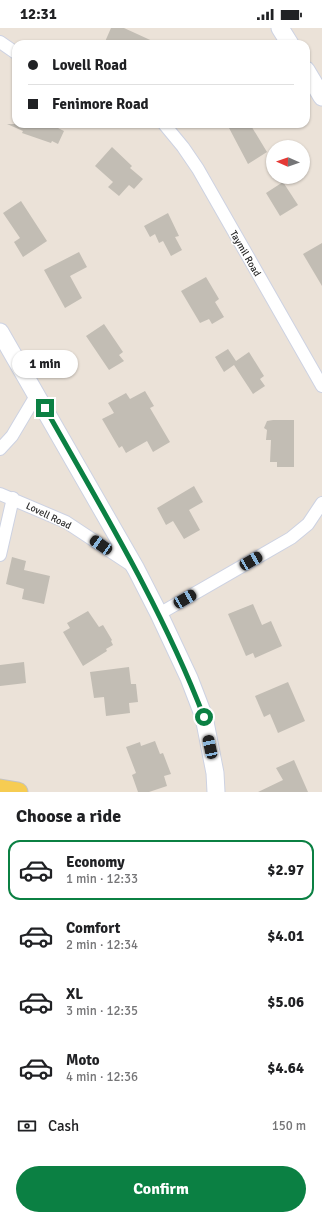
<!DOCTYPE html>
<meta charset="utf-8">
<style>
:root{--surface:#fff;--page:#f6f6f6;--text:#202124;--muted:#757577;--line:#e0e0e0;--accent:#0b8043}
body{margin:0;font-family:Signika,sans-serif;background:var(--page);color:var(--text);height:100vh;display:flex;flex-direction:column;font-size:15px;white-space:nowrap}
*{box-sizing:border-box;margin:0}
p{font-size:13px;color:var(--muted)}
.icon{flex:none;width:22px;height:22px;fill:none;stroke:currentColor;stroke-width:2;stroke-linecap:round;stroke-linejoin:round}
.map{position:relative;height:764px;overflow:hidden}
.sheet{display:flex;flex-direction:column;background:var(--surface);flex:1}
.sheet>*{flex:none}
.top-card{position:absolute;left:12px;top:12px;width:298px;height:88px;border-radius:12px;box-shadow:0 1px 3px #0004;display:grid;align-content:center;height:88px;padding:0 16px;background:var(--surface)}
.needle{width:26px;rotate:272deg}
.controls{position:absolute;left:266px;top:112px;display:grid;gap:8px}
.controls a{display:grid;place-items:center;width:44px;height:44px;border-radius:50%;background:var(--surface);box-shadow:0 1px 3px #0004;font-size:20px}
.end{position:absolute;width:18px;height:18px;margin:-9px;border:5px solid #0b8043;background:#fff;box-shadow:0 0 0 2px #fff}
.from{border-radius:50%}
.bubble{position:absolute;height:28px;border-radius:14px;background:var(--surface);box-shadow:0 1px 3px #0004;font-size:13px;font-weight:700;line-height:28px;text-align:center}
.car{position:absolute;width:12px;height:24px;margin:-12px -6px;border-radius:5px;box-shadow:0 0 3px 1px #0007;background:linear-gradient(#222 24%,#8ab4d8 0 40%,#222 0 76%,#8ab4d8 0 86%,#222 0)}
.top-card b{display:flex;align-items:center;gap:14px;height:38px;font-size:15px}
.top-card b+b{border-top:1px solid var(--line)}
.top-card i{width:10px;height:10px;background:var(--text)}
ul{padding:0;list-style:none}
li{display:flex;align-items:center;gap:12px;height:60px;margin:0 8px 6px;padding:0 8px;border:2px solid transparent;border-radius:12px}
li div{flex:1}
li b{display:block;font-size:15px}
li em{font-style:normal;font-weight:700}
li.current{border-color:var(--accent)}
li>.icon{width:36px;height:36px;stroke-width:1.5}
h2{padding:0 16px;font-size:18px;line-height:48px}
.pay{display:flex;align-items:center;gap:10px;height:44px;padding:0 16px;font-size:15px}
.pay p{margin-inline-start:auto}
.action{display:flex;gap:8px;margin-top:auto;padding:8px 16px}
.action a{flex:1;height:46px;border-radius:24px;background:var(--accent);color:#fff;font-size:16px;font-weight:700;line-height:46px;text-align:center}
.status{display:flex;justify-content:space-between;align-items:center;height:28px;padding:0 20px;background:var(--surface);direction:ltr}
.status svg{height:11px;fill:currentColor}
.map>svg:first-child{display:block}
</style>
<div class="status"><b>12:31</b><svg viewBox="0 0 49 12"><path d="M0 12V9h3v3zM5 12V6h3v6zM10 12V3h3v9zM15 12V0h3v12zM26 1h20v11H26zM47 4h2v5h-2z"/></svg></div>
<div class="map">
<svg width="322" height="764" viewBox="0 0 322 764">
<rect width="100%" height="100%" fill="#ebe2d8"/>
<path fill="#c2bdb4" d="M111 0H124L159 16H104Z
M7 96H60L58 100 64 103 58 116 52 113 51 115 22 105 23 103Z
M236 96H250L267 124 248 136 229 100Z
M112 119 132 138 130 140 143 151 134 161 129 157 119 168 108 159 113 154 95 138Z
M283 154 298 177 280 188 266 165Z
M21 173 47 213 23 229 14 214 20 210 3 185Z
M168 185 179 208 175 209 182 222 171 228 163 213 159 215 155 206 150 209 144 198Z
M322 215V258L303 226Z
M79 224 87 239 70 248 82 270 65 280 44 242Z
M206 249 219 271 215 274 224 289 212 296 209 291 200 295 181 263Z
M104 296 123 324 119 327 124 333 109 342 86 308Z
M228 321 236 333 249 324 264 348 260 351 265 358 253 366 234 337 224 344 215 329Z
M145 363 154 378 150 380 170 414 153 424 147 413 126 425 122 418 119 420 102 391 114 385 108 375 126 365 130 371Z
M273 392H294V439H277V434H270L271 412H266L267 402 264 400 267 393Z
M194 458 203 474 189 482 200 502 184 511 173 493 166 497 157 480Z
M12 529 26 533 24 542 50 548 44 576 22 571 24 561 6 556Z
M253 576 262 597 271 593 282 618 255 630 253 625 246 628 228 586Z
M88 583 99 599 103 597 112 612 111 613 113 617 106 621 107 623 83 638 63 604 70 600 67 595Z
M24 634 26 655 0 658V637Z
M129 639 131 656H136L138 674 129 675 130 685 106 688 104 669 94 670 90 644Z
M288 654 305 693 278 705 270 686 264 689 255 668Z
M155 713 160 726 163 725 171 746 164 748 167 758 149 764H138L132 747 136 745 126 719 140 714 141 718Z
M294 732 308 764H258L283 752 276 740Z"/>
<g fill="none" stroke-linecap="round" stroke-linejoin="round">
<defs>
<path id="street" d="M0 14 16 25
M164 96 183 119 198 141 322 358
M0 421 12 408 37 366
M0 466 66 494 134 539
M0 527 13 470
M159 586 291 510 308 496 322 475"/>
<path id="secondary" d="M280 0 290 16
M306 42 322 69
M0 304 136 541 159 586 189 650 204 689 215 745 216 764"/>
<path id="primary" d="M0 761 18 764"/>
</defs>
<use href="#street" stroke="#cdd2e2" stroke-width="14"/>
<use href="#secondary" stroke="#cdd2e2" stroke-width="19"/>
<use href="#primary" stroke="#c3c3c3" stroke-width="21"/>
<use href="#street" stroke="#fff" stroke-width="12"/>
<use href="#secondary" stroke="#fff" stroke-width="17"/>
<use href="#primary" stroke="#f6cc52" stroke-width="19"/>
</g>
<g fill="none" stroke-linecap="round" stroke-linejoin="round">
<path stroke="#0b8043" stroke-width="5" d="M45 380C102 481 162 580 204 689"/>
</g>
<g text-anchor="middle" stroke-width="3" stroke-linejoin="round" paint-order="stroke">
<g font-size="10" fill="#282828" stroke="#fff">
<text transform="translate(246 225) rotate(60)" y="4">Taymil Road</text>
<text transform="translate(49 487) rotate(26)" y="4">Lovell Road</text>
</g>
</g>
</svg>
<div class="controls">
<a><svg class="needle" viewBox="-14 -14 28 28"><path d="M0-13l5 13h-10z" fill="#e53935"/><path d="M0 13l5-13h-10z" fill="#757577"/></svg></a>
</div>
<i class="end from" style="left:204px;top:689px"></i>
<i class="end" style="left:45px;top:380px"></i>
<div class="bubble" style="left:12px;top:322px;width:66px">1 min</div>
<i class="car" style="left:101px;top:517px;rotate:304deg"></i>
<i class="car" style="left:251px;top:533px;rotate:60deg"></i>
<i class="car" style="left:185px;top:571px;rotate:60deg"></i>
<i class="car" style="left:210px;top:719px;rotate:348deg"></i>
<div class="top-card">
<b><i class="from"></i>Lovell Road</b>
<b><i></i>Fenimore Road</b>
</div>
</div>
<section class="sheet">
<h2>Choose a ride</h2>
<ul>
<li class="current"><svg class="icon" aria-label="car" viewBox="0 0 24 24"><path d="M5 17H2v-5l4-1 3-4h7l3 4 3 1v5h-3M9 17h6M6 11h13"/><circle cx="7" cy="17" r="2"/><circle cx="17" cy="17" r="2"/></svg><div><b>Economy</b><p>1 min · 12:33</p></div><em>$2.97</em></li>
<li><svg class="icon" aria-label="car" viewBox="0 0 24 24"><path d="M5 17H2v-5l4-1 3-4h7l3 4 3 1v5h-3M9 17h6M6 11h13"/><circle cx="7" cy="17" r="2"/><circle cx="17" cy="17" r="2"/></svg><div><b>Comfort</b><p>2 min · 12:34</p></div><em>$4.01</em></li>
<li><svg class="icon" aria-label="car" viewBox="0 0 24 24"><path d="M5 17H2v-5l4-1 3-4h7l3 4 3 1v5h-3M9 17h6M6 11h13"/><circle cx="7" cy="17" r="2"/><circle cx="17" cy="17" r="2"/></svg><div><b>XL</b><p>3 min · 12:35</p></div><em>$5.06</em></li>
<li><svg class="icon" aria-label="car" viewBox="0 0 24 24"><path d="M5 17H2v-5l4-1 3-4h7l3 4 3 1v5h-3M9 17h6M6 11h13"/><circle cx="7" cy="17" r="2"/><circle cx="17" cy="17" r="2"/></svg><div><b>Moto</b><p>4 min · 12:36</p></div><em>$4.64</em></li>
</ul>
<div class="pay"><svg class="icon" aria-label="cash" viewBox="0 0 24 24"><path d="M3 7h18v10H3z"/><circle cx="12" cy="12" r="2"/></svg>Cash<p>150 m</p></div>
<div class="action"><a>Confirm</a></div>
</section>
